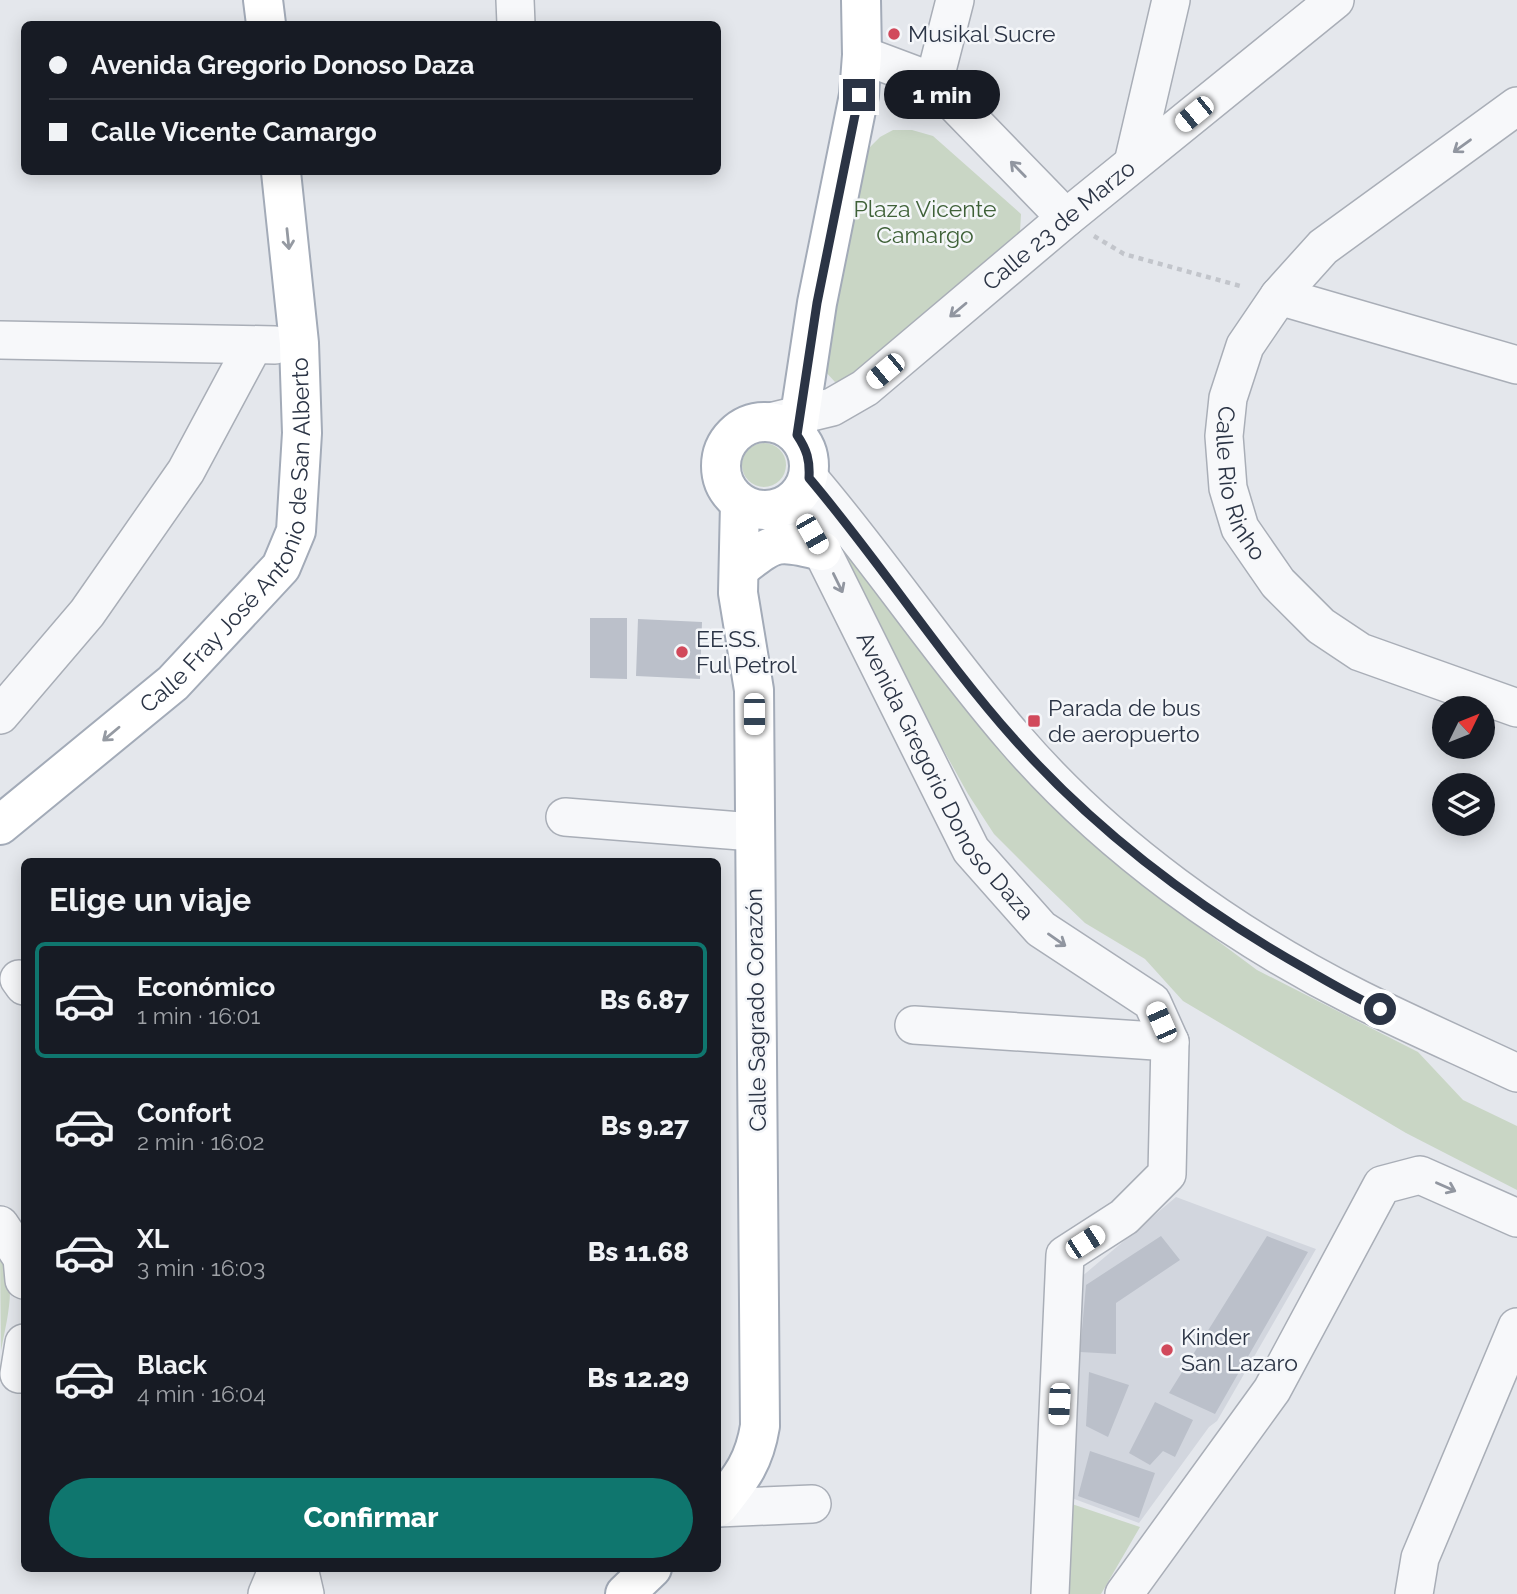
<!DOCTYPE html>
<html lang="es">
<meta charset="utf-8">
<style>
:root{--surface:#171b24;--page:#20242c;--text:#f1f3f6;--muted:#9ea1a6;--line:#363941;--accent:#0f766e}
body{margin:0;font-family:Raleway,sans-serif;background:var(--page);color:var(--text);height:100vh;display:flex;flex-direction:column;font-size:26px;white-space:nowrap}
*{box-sizing:border-box;margin:0}
p{font-size:23px;color:var(--muted)}
.icon{flex:none;width:38px;height:38px;fill:none;stroke:currentColor;stroke-width:2;stroke-linecap:round;stroke-linejoin:round}
.map{position:relative;flex:1;overflow:hidden}
.side{position:absolute;left:21px;top:858px;width:700px;height:714px;display:flex;flex-direction:column;background:var(--surface);border-radius:10px;box-shadow:0 4px 18px #0003}
.side>*{flex:none}
.guide{position:absolute;left:21px;top:21px;width:700px;height:154px;border-radius:10px;box-shadow:0 4px 18px #0003;display:grid;align-content:center;height:154px;padding:0 28px;background:var(--surface)}
.needle{width:46px;rotate:47deg}
.fabs{position:absolute;left:1432px;top:696px;display:grid;gap:14px}
.fabs a{display:grid;place-items:center;width:63px;height:63px;border-radius:50%;background:var(--surface);box-shadow:0 4px 18px #0003;font-size:35px}
.end{position:absolute;width:32px;height:32px;margin:-16px;border:9px solid #2b3445;background:#fff;box-shadow:0 0 0 4px #fff}
.from{border-radius:50%}
.bubble{position:absolute;height:49px;border-radius:24px;background:var(--surface);box-shadow:0 4px 18px #0003;font-size:23px;font-weight:800;line-height:49px;text-align:center}
.car{position:absolute;width:21px;height:42px;margin:-21px -10px;border-radius:9px;box-shadow:0 0 5px 2px #0007;background:linear-gradient(#fff 24%,#345 0 40%,#fff 0 76%,#345 0 86%,#fff 0)}
.guide b{display:flex;align-items:center;gap:24px;height:66px;font-size:26px}
.guide b+b{border-top:2px solid var(--line)}
.guide i{width:18px;height:18px;background:var(--text)}
ul{padding:0;list-style:none}
li{display:flex;align-items:center;gap:21px;height:116px;margin:0 14px 10px;padding:0 14px;border:4px solid transparent;border-radius:10px}
li div{flex:1}
li b{display:block;font-size:26px}
li em{font-style:normal;font-weight:800}
li.on{border-color:var(--accent)}
li>.icon{width:63px;height:63px;stroke-width:1.5}
h2{padding:0 28px;font-size:32px;line-height:84px}
.button{display:flex;gap:14px;margin-top:auto;padding:14px 28px}
.button a{flex:1;height:80px;border-radius:42px;background:var(--accent);color:#fff;font-size:28px;font-weight:800;line-height:80px;text-align:center}
.map>svg:first-child{display:block}
</style>
<div class="map">
<svg width="1517" height="1594" viewBox="0 0 1517 1594">
<rect width="100%" height="100%" fill="#e4e7ec"/>
<path fill="#d2d6de" d="M1176 1197 1316 1249 1217 1421 1209 1427 1139 1523 1069 1497 1080 1278Z"/>
<path fill="#c9d6c5" d="M893 130H912L933 136 1021 214 1020 232 852 379 835 382 824 370 867 150 880 137Z
M742 465a22 22 0 1 1 44 0a22 22 0 1 1-44 0Z
M839 531 1074 823 1168 904 1257 970 1418 1052 1463 1100 1517 1126V1190L1406 1133 1183 1001 1145 959 1085 923 1037 877 994 834 968 794 823 533Z
M0 1253C19 1280 6 1322 1 1351Z
M1069 1503 1140 1527 1101 1594H1066Z"/>
<path fill="#bbc0ca" d="M590 618H627V679L590 678Z
M638 619 702 622 700 679 636 676Z
M1161 1236 1180 1260 1116 1303V1354L1080 1352 1086 1285Z
M1267 1236 1308 1252 1215 1414 1169 1393Z
M1089 1372 1129 1385 1108 1437 1086 1426Z
M1155 1402 1193 1420 1175 1457 1163 1451 1150 1465 1129 1453Z
M1090 1451 1155 1473 1139 1518 1078 1496Z"/>
<g fill="none" stroke-linecap="round" stroke-linejoin="round">
<defs>
<g id="minor">
<path d="M515 0 516 24"/>
<path d="M862 55 934 82 1066 218"/>
<path d="M934 82 955 0"/>
<path id="s1" d="M1517 106 1323 247 1279 296 1245 346 1228 398 1224 436 1228 488 1240 528 1278 583 1321 626 1360 652 1517 708"/>
<path d="M1133 163 1171 0"/>
<path d="M1279 296 1517 365"/>
<path d="M0 340 275 345"/>
<path id="s2" d="M770 422 832 407 865 388 1066 218 1335 0"/>
<path d="M809 478C881 562 942 655 1015 739 1107 846 1233 936 1359 999 1411 1025 1464 1048 1517 1073"/>
<path id="s3" d="M793 501 822 551 971 850 1041 929 1152 1002 1170 1042 1167 1174 1124 1217 1065 1255 1050 1594"/>
<path d="M0 715 87 613 186 471 253 346"/>
<path d="M565 817 753 832"/>
<path d="M19 979 24 986"/>
<path d="M914 1025 1170 1042"/>
<path d="M0 1225 22 1258 24 1280"/>
<path d="M19 1374 24 1343"/>
<path d="M718 1508 812 1504"/>
<path d="M299 1568 305 1594"/>
<path d="M267 1594 278 1568"/>
<path d="M1124 1594 1272 1390 1382 1185 1420 1175 1517 1218"/>
<path d="M1414 1594 1420 1558 1517 1327"/>
</g>
<g id="major">
<path d="M263 0 266 24"/>
<circle cx="765" cy="466" r="44"/>
<path d="M797 435 817 303 859 95 862 55 861 0"/>
<path d="M739 569C775 541 776 539 822 551"/>
<path id="s4" d="M0 825 173 683 281 567 296 531 302 433 299 343 281 172"/>
<path d="M718 1507C741 1478 754 1463 760 1426L754 690 738 593 740 503"/>
<path d="M625 1594 652 1568"/>
</g>
</defs>
<use href="#minor" stroke="#a9aeb7" stroke-width="40"/>
<use href="#major" stroke="#a3abb8" stroke-width="42"/>
<path stroke="#c2c5cb" stroke-width="4.5" stroke-dasharray="5 5" stroke-linecap="butt" d="M1094 236 1124 254 1244 287"/>
<use href="#minor" stroke="#f7f8fa" stroke-width="37"/>
<use href="#major" stroke="#fff" stroke-width="38"/>
</g>
<defs><path id="oneway-shaft" d="M-6 0H5M1.5-3L5.5 0L1.5 3" fill="none" stroke-width="1.6" stroke-linecap="round" stroke-linejoin="round" transform="scale(1.75)"/></defs>
<g stroke="#9196a0">
<use href="#oneway-shaft" transform="translate(1462 146) rotate(144)"/>
<use href="#oneway-shaft" transform="translate(1018 169) rotate(-134)"/>
<use href="#oneway-shaft" transform="translate(958 310) rotate(140)"/>
<use href="#oneway-shaft" transform="translate(838 583) rotate(64)"/>
<use href="#oneway-shaft" transform="translate(1057 940) rotate(35)"/>
<use href="#oneway-shaft" transform="translate(1446 1187) rotate(24)"/>
</g>
<g stroke="#959aa2">
<use href="#oneway-shaft" transform="translate(288 239) rotate(84)"/>
<use href="#oneway-shaft" transform="translate(111 734) rotate(140)"/>
</g>
<g fill="none" stroke-linecap="round" stroke-linejoin="round">
<path stroke="#2b3445" stroke-width="9" d="M859 95 817 303 797 435C807 450 810 460 809 478 881 563 941 657 1015 740 1098 833 1198 908 1306 969 1330 983 1354 997 1380 1009"/>
</g>
<g fill="#d1495b" stroke="#f4f6f9" stroke-width="2.5">
<circle cx="894" cy="34" r="7"/>
<circle cx="682" cy="652" r="7"/>
<rect x="1027" y="714" width="14" height="14" rx="3.5"/>
<circle cx="1167" cy="1350" r="7"/>
</g>
<g text-anchor="middle" stroke-width="5" stroke-linejoin="round" paint-order="stroke">
<g font-size="23" fill="#2b3445" stroke="#f4f6f9" text-anchor="start">
<text x="908" y="42">Musikal Sucre</text>
<text x="696" y="647">EE.SS.<tspan x="696" dy="26">Ful Petrol</tspan></text>
<text x="1048" y="716">Parada de bus<tspan x="1048" dy="26">de aeropuerto</tspan></text>
<text x="1181" y="1345">Kinder<tspan x="1181" dy="26">San Lazaro</tspan></text>
</g>
<g font-size="23" fill="#3f6138" stroke="#f4f6f9">
<text x="925" y="217">Plaza Vicente<tspan x="925" dy="26">Camargo</tspan></text>
</g>
<g font-size="23" fill="#2b3445" stroke="#f4f6f9">
<text dy="8" stroke="none"><textPath href="#s2" startOffset="355">Calle 23 de Marzo</textPath></text>
<text dy="8" stroke="none"><textPath href="#s1" startOffset="509">Calle Rio Rinho</textPath></text>
<text dy="8" stroke="none"><textPath href="#s4" startOffset="390">Calle Fray José Antonio de San Alberto</textPath></text>
<text dy="8" stroke="none"><textPath href="#s3" startOffset="315">Avenida Gregorio Donoso Daza</textPath></text>
<text transform="translate(756 1010) rotate(-91)" y="8">Calle Sagrado Corazón</text>
</g>
</g>
</svg>
<div class="fabs">
<a><svg class="needle" viewBox="-14 -14 28 28"><path d="M0-13l5 13h-10z" fill="#e53935"/><path d="M0 13l5-13h-10z" fill="#9ea1a6"/></svg></a>
<a><svg class="icon" aria-label="layers" viewBox="0 0 24 24"><path d="M12 4l9 5-9 5-9-5zM3 14l9 5 9-5"/></svg></a>
</div>
<i class="end from" style="left:1380px;top:1009px"></i>
<i class="end" style="left:859px;top:95px"></i>
<div class="bubble" style="left:884px;top:70px;width:116px">1 min</div>
<i class="car" style="left:1194px;top:114px;rotate:231deg"></i>
<i class="car" style="left:885px;top:371px;rotate:230deg"></i>
<i class="car" style="left:812px;top:534px;rotate:150deg"></i>
<i class="car" style="left:754px;top:714px;rotate:180deg"></i>
<i class="car" style="left:1161px;top:1022px;rotate:336deg"></i>
<i class="car" style="left:1085px;top:1242px;rotate:57deg"></i>
<i class="car" style="left:1059px;top:1404px;rotate:183deg"></i>
<div class="guide">
<b><i class="from"></i>Avenida Gregorio Donoso Daza</b>
<b><i></i>Calle Vicente Camargo</b>
</div>
<section class="side">
<h2>Elige un viaje</h2>
<ul>
<li class="on"><svg class="icon" aria-label="car" viewBox="0 0 24 24"><path d="M5 17H2v-5l4-1 3-4h7l3 4 3 1v5h-3M9 17h6M6 11h13"/><circle cx="7" cy="17" r="2"/><circle cx="17" cy="17" r="2"/></svg><div><b>Económico</b><p>1 min · 16:01</p></div><em>Bs 6.87</em></li>
<li><svg class="icon" aria-label="car" viewBox="0 0 24 24"><path d="M5 17H2v-5l4-1 3-4h7l3 4 3 1v5h-3M9 17h6M6 11h13"/><circle cx="7" cy="17" r="2"/><circle cx="17" cy="17" r="2"/></svg><div><b>Confort</b><p>2 min · 16:02</p></div><em>Bs 9.27</em></li>
<li><svg class="icon" aria-label="car" viewBox="0 0 24 24"><path d="M5 17H2v-5l4-1 3-4h7l3 4 3 1v5h-3M9 17h6M6 11h13"/><circle cx="7" cy="17" r="2"/><circle cx="17" cy="17" r="2"/></svg><div><b>XL</b><p>3 min · 16:03</p></div><em>Bs 11.68</em></li>
<li><svg class="icon" aria-label="car" viewBox="0 0 24 24"><path d="M5 17H2v-5l4-1 3-4h7l3 4 3 1v5h-3M9 17h6M6 11h13"/><circle cx="7" cy="17" r="2"/><circle cx="17" cy="17" r="2"/></svg><div><b>Black</b><p>4 min · 16:04</p></div><em>Bs 12.29</em></li>
</ul>
<div class="button"><a>Confirmar</a></div>
</section>
</div>
